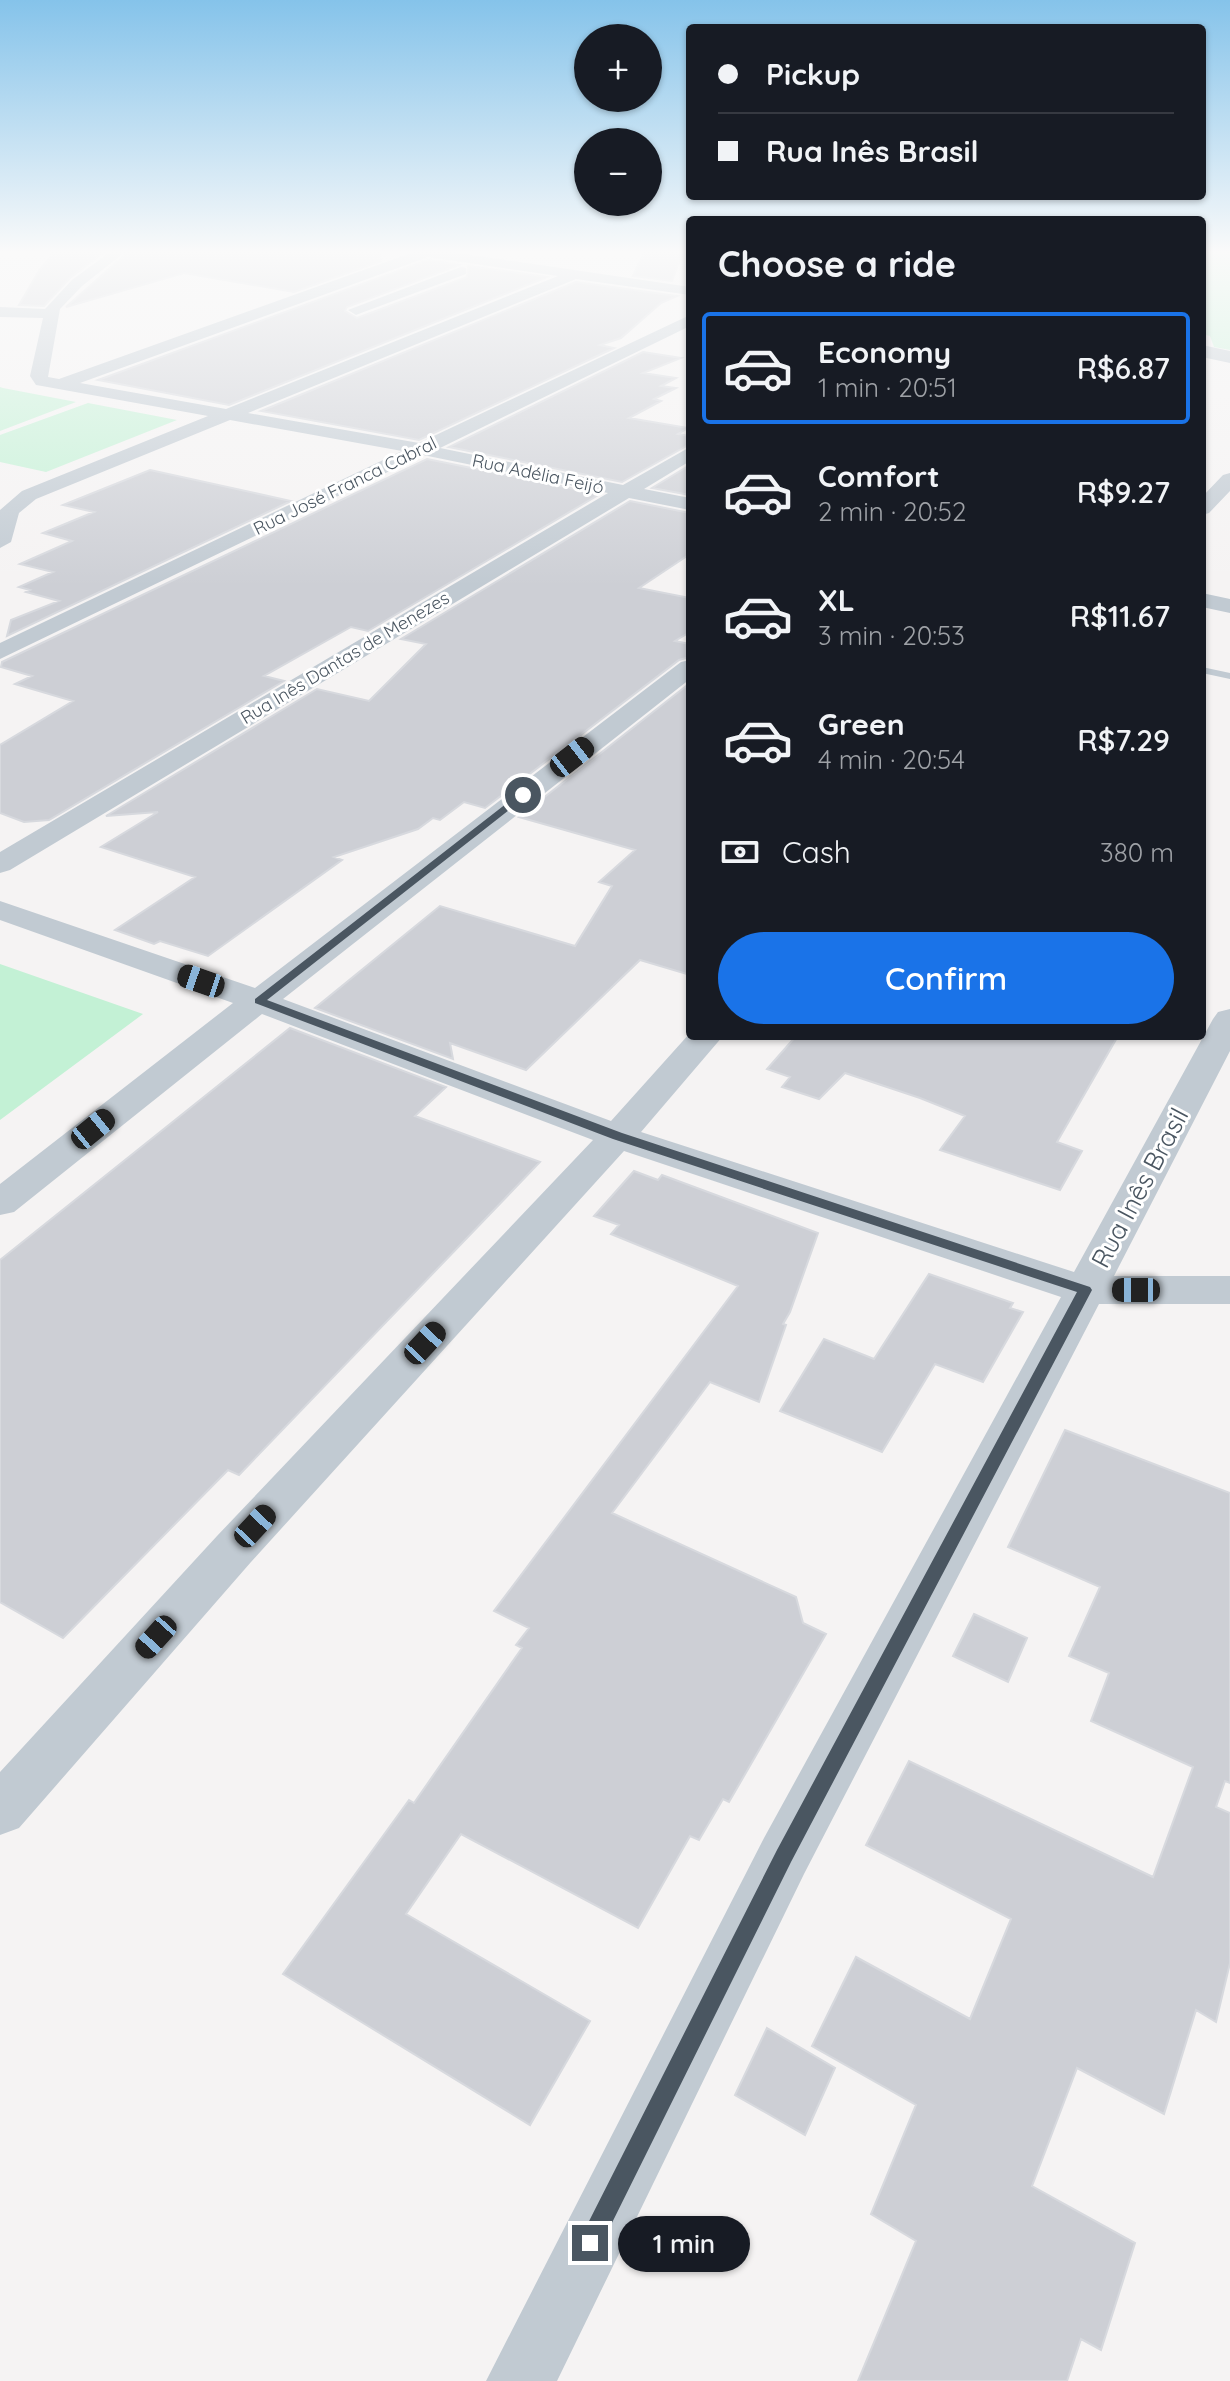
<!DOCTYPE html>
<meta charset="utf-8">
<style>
:root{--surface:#171b24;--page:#20242c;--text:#f1f3f6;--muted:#9ea1a6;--line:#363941;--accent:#1a73e8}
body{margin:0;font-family:Quicksand,sans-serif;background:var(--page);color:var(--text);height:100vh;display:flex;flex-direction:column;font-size:30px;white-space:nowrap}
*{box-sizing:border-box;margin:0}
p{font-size:26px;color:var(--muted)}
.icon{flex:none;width:44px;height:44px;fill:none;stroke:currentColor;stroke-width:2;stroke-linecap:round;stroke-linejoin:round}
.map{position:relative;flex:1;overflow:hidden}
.drawer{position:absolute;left:686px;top:216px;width:520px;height:824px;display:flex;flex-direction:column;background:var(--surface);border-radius:8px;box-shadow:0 2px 6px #0004}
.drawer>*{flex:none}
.top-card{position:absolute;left:686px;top:24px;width:520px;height:176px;border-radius:8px;box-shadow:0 2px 6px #0004;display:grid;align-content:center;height:176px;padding:0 32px;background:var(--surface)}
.fabs{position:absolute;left:574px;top:24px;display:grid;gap:16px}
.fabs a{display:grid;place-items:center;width:88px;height:88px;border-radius:50%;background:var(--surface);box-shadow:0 2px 6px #0004;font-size:40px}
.end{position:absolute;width:36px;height:36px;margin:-18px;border:10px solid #4a5661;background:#fff;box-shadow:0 0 0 4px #fff}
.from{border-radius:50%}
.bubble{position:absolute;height:56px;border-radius:28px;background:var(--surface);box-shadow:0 2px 6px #0004;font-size:26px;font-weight:600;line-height:56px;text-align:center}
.car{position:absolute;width:24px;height:48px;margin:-24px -12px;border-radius:10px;box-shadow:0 0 6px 2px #0007;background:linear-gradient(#222 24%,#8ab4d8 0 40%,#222 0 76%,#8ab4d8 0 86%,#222 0)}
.top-card b{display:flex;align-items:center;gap:28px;height:76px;font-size:30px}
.top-card b+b{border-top:2px solid var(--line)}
.top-card i{width:20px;height:20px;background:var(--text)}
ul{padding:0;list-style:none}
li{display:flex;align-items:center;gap:24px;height:112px;margin:0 16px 12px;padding:0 16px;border:4px solid transparent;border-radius:8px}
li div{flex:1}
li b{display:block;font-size:30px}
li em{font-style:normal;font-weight:600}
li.on{border-color:var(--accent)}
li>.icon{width:72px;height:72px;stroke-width:1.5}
h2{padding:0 32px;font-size:36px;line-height:96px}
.pay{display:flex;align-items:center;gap:20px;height:88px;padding:0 32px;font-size:30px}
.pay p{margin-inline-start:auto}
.cta{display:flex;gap:16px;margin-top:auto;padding:16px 32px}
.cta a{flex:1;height:92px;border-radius:48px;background:var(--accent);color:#fff;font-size:32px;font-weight:600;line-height:92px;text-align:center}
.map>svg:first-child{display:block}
</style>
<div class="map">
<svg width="1230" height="2381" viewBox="0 0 1230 2381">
<rect width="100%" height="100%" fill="#f5f3f3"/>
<path fill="#c3f1d5" d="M1202 252H1230V350L1214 347 1210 336 1202 334Z
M0 387 3 388 76 402 0 431Z
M88 403 177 420 46 472 0 462V435Z
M0 964 143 1014 0 1120Z"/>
<path fill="#cdcfd5" stroke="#d7d9de" stroke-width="2" d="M54 252H104L70 278 44 306 19 305 40 269Z
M128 252H379L381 261 294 292 184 273 66 307Z
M644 252H683L672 281 633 276Z
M428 260 459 265 347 307 345 311 357 318 467 277 468 266 547 277 229 405 98 380Z
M576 282 677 296 661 303 621 338 600 345 614 348 419 440 261 411Z
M643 352 681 358 643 373 676 378 661 386 676 388 654 399 661 401 629 418 688 428 678 434 690 436V444L622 482 449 447Z
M427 459 600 494 368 631 351 627 264 676 284 681 49 820 24 822 0 813V745L73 701 15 684 32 676 1 667 2 662Z
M690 465V495L652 488Z
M150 470 291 501 7 636 11 620 59 601 26 592 30 590 19 587 53 572 20 564 72 541 43 533 94 512 63 505Z
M630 501 690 513V554L639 588 690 598V632L675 641 690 644V657L679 660 485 808 464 802 440 820 433 818 418 829 334 857 342 860 208 956 160 941 154 944 115 930 195 877 101 847 158 812 106 816 317 689 369 701 426 644 401 639Z
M690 683V975L640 960 526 1070 450 1043 453 1059 315 1008 440 906 575 946 612 886 599 882 635 850 519 817Z
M290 1028 446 1087 415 1116 540 1162 239 1475 228 1470 63 1638 0 1602V1260Z
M796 1036H1118L1057 1142 1082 1151 1060 1190 940 1150 965 1116 920 1098 845 1073 819 1099 782 1087 790 1077 767 1069Z
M634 1171 658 1180 662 1175 818 1233 790 1312 783 1324 786 1325 759 1402 710 1382 612 1513 796 1597 803 1623 826 1634 729 1802 723 1799 699 1840 690 1836 638 1928 461 1834 406 1914 590 2021 530 2125 283 1974 409 1800 414 1803 522 1648 516 1645 529 1628 494 1611 738 1286 611 1234 619 1225 594 1216Z
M929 1274 1013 1303 1010 1308 1023 1312 983 1382 935 1364 882 1452 780 1411 824 1339 874 1359Z
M1065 1430 1230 1493V1783L1225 1781 1216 1807 1230 1813V1963L1216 2022 1196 2010 1164 2114 1077 2068 1032 2186 1135 2243 1101 2350 1081 2339 1067 2381H858L916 2241 871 2214 916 2105 812 2046 856 1957 970 2019 1011 1919 866 1845 909 1761 1153 1877 1193 1767 1091 1721 1109 1673 1069 1656 1100 1587 1008 1547Z
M974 1614 1027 1638 1008 1682 953 1656Z
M767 2028 835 2068 805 2135 735 2095Z"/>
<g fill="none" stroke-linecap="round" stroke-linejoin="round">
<path fill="#c1cad2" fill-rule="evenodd" d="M1202 667 1230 673V679L1202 673Z"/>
<path fill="#c1cad2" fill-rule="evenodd" d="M110 252H125L82 286 60 309 48 377 59 379 414 252H451L690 287V295L576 279 248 413 419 443 690 315V326L440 448 623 485 690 447V461L644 489 690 498V510L629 498 10 870 0 873V852L608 493 423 455 0 659V643L402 451 230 420 36 499 19 513 11 542 0 548V510L22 491 208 416 42 386 36 385 30 376 43 318 0 317V307L45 309 72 280ZM428 257 558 276 226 409 80 383Z
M461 267 466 268V274L361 313 356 315 348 310Z
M1230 473V491L1209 513 1202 515V497L1223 475Z
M1202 593 1230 599V613L1202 607Z
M690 660V679L283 999 611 1121 690 1033V1036H723L641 1132 1074 1272 1213 1019 1218 1012 1230 1009V1051L1114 1276H1230V1304H1099L804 1874 557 2381H486L764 1838 1061 1297 624 1151 251 1562 19 1828 0 1835V1772L217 1536 593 1140 262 1014 14 1212 0 1215V1184L233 1003 0 920V901L255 988 681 662Z"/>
<path fill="#c1cad2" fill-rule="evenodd" d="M1202 345 1230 351V363L1202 357Z"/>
</g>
<linearGradient id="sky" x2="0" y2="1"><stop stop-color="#85c3ea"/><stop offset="0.43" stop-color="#fafafa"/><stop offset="1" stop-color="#fafafa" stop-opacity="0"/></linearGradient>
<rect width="1230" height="586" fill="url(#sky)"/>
<path fill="#4a5661" d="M520 793 528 795 267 1000 622 1133 1090 1287 1092 1290 791 1862 598 2251 590 2254 582 2251 579 2243 582 2235 777 1850 1077 1292 613 1139 255 1003V999Z"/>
<g text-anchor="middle" stroke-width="6" stroke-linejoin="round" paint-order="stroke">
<g font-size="18" fill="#4a5661" stroke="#fff">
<text transform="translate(538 474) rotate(12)" y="6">Rua Adélia Feijó</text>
<text transform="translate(345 486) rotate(-26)" y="6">Rua José Franca Cabral</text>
<text transform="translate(345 658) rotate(-31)" y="6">Rua Inês Dantas de Menezes</text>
</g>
<g font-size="26" fill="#4a5661" stroke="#fff">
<text transform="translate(1140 1188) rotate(-62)" y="9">Rua Inês Brasil</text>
</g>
</g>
</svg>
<div class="fabs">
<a>+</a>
<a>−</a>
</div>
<i class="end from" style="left:523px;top:795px"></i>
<i class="end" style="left:590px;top:2243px"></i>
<div class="bubble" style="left:618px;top:2216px;width:132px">1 min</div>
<i class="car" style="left:572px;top:757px;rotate:52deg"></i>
<i class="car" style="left:201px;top:981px;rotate:289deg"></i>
<i class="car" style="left:93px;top:1129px;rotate:51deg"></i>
<i class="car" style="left:1136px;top:1290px;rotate:270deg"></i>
<i class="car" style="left:425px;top:1343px;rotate:43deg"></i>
<i class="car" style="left:255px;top:1526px;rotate:43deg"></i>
<i class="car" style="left:156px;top:1637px;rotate:222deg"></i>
<div class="top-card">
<b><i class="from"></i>Pickup</b>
<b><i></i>Rua Inês Brasil</b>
</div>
<section class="drawer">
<h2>Choose a ride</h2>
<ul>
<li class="on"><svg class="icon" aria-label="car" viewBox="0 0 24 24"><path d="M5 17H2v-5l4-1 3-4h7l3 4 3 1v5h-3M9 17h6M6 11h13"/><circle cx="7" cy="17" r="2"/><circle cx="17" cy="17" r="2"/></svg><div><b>Economy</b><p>1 min · 20:51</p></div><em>R$6.87</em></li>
<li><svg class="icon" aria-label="car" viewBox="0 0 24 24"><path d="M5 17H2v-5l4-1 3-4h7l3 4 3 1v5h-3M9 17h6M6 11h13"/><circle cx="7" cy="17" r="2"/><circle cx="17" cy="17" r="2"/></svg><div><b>Comfort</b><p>2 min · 20:52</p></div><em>R$9.27</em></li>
<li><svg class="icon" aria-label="car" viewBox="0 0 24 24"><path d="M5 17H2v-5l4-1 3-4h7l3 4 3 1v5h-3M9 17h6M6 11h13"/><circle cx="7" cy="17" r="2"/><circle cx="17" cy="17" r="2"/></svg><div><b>XL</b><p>3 min · 20:53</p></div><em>R$11.67</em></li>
<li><svg class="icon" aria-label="car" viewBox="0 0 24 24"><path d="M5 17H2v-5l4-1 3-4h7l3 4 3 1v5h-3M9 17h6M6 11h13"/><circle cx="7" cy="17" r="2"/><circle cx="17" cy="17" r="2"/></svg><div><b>Green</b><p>4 min · 20:54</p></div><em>R$7.29</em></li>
</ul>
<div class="pay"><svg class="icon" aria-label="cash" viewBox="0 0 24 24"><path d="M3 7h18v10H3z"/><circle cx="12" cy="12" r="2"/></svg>Cash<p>380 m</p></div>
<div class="cta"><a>Confirm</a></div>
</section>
</div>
